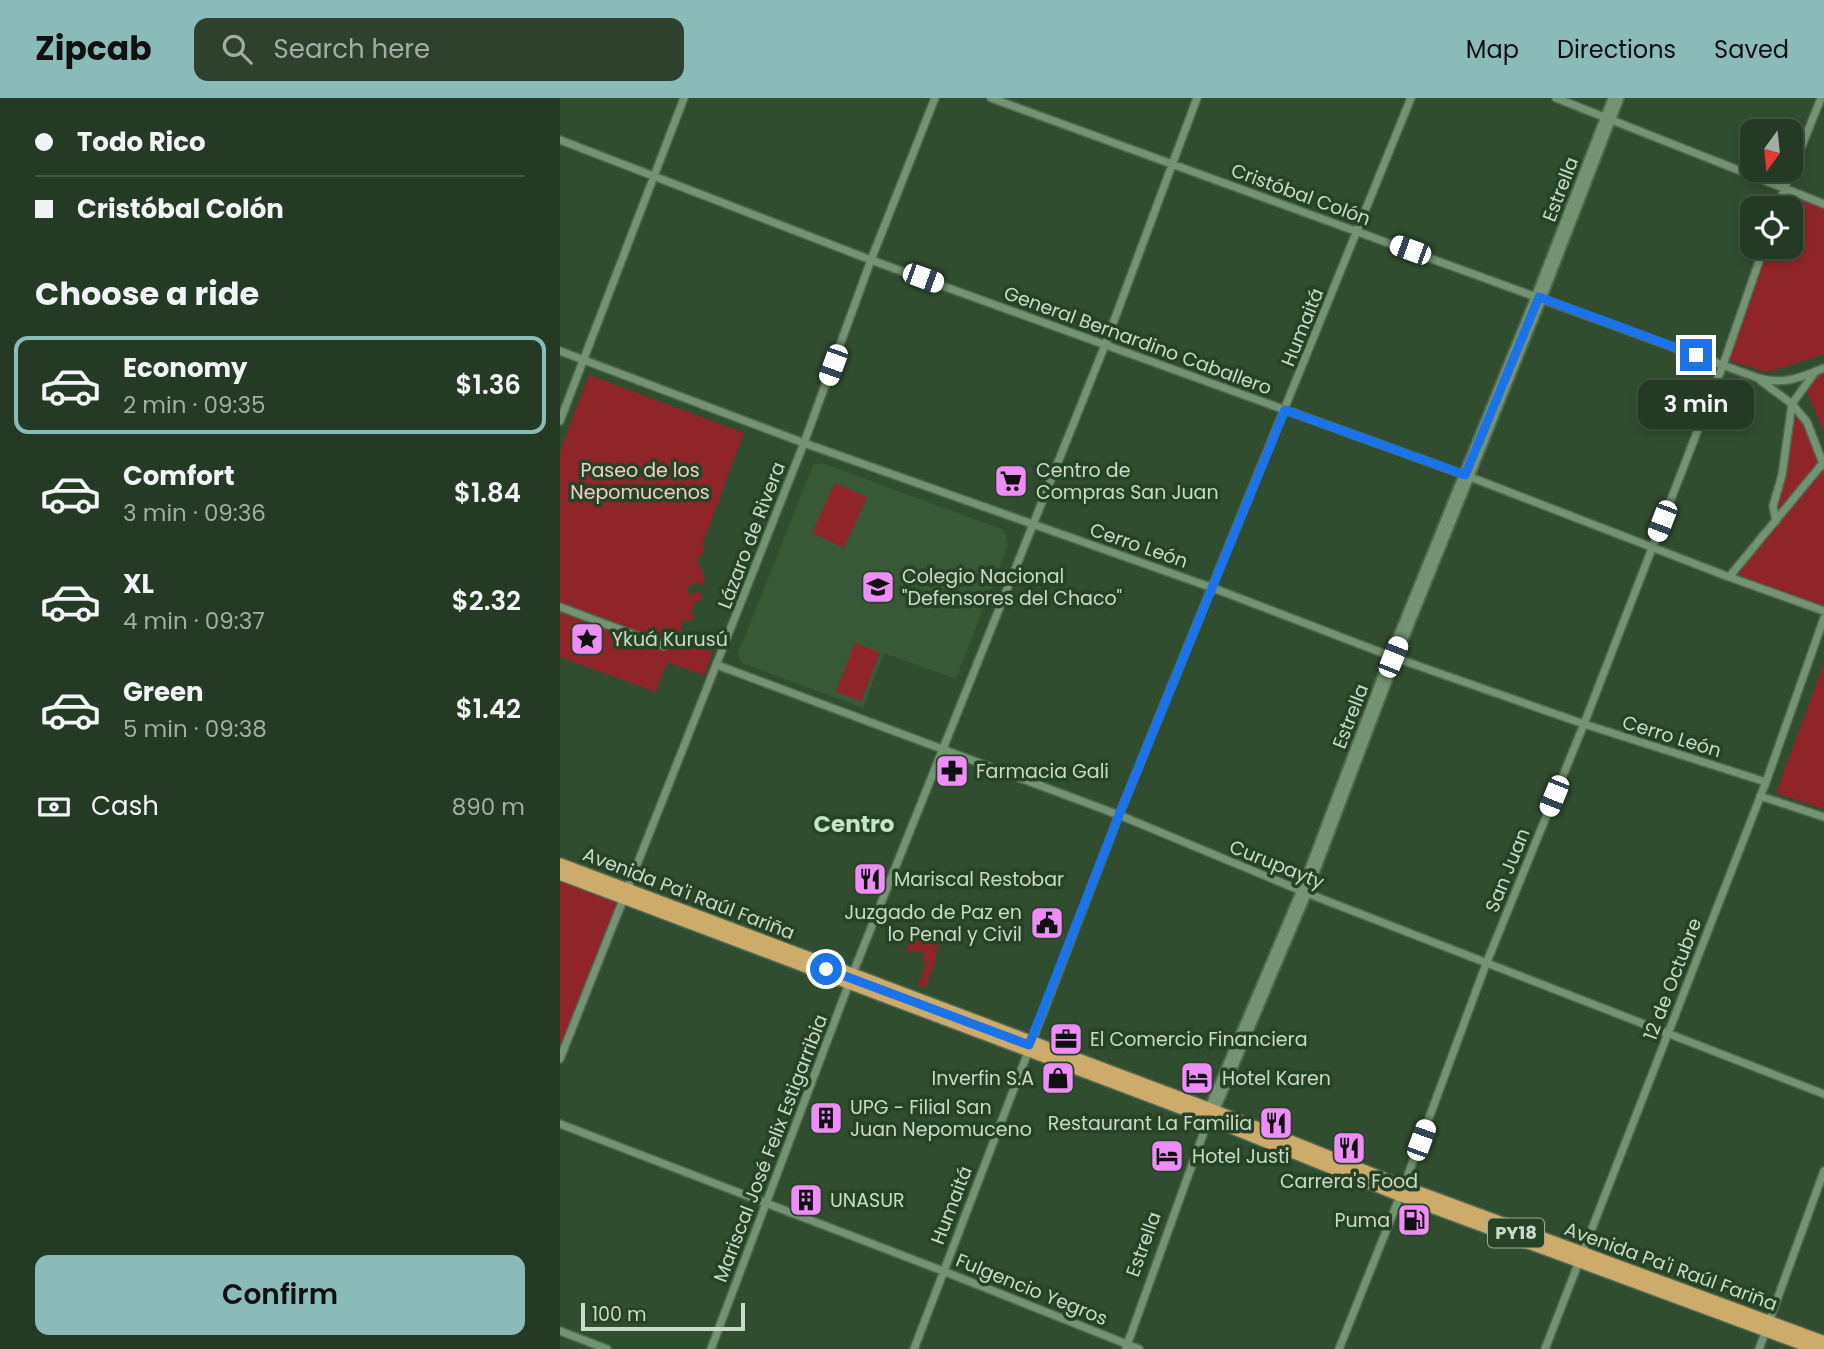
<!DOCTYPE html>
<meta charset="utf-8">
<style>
:root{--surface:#253a24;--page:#2d412c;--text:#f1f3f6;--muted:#a3ada6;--line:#425441;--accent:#8bbbb9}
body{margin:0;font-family:Poppins,sans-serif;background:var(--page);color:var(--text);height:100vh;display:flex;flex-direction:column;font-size:26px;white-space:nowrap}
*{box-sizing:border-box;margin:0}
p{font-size:23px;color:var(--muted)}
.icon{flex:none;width:38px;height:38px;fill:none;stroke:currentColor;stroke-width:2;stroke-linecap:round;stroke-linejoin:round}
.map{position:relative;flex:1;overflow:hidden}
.panel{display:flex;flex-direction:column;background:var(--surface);width:560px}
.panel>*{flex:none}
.top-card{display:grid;align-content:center;height:154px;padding:0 35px;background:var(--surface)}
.needle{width:46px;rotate:195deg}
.controls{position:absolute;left:1180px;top:21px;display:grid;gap:14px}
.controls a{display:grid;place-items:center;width:63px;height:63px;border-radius:14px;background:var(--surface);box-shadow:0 4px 10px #0003,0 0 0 2px var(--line);font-size:35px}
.scale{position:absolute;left:21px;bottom:18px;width:164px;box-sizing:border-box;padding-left:7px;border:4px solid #cadac9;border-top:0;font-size:19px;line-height:24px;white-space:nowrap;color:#cadac9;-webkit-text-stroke:5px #274326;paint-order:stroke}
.end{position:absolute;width:32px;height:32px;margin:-16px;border:9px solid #1a73e8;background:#fff;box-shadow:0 0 0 4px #fff}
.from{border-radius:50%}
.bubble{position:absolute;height:49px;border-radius:14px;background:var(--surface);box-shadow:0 4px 10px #0003,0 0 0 2px var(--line);font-size:23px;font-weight:600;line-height:49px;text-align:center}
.car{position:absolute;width:21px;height:42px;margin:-21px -10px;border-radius:9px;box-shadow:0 0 5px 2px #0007;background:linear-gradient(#fff 24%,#345 0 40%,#fff 0 76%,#345 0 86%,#fff 0)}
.top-card b{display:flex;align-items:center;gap:24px;height:66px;font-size:26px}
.top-card b+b{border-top:2px solid var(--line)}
.top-card i{width:18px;height:18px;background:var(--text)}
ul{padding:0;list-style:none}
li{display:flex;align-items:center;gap:21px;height:98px;margin:0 14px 10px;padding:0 21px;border:4px solid transparent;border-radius:14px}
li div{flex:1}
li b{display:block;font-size:26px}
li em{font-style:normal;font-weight:600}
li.on{border-color:var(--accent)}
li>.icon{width:63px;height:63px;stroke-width:1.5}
h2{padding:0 35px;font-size:32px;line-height:84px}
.pay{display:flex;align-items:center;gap:18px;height:77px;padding:0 35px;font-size:26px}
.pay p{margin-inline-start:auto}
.action{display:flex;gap:14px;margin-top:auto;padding:14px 35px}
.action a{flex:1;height:80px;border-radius:14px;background:var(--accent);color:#111;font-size:28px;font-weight:600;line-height:80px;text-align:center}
header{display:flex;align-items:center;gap:42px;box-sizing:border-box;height:98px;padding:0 35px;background:var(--accent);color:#111}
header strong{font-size:33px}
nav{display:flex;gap:38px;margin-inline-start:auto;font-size:24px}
.search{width:490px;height:63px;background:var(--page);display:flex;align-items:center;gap:18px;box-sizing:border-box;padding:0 24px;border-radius:14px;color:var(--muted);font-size:26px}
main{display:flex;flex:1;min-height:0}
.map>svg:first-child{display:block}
</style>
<header>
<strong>Zipcab</strong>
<div class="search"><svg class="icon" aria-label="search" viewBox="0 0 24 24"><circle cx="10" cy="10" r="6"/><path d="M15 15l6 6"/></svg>Search here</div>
<nav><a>Map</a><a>Directions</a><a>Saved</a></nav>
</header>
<main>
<section class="panel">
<div class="top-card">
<b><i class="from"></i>Todo Rico</b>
<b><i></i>Cristóbal Colón</b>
</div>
<h2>Choose a ride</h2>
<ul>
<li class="on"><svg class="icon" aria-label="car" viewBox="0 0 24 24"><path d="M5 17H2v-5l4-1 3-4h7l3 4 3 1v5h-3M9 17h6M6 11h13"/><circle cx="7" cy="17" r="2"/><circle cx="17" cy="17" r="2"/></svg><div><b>Economy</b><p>2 min · 09:35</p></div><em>$1.36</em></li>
<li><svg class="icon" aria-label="car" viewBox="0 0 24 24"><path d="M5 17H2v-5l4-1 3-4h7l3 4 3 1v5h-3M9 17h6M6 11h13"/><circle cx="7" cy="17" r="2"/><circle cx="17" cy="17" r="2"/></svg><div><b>Comfort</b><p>3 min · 09:36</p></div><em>$1.84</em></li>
<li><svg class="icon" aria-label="car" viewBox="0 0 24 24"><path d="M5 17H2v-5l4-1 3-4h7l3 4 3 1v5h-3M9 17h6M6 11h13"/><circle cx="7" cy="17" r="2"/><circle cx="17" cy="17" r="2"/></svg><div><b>XL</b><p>4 min · 09:37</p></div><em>$2.32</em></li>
<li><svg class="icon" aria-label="car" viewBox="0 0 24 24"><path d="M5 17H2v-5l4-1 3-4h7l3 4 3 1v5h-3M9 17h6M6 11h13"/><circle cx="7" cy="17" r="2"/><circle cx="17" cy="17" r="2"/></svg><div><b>Green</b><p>5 min · 09:38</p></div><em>$1.42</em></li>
</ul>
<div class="pay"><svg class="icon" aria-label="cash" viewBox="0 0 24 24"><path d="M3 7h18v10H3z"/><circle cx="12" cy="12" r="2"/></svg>Cash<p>890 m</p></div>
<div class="action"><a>Confirm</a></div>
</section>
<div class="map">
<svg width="1264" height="1251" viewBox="0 0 1264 1251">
<rect width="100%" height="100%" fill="#314d30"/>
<path fill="#375936" d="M262 365 444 432 448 447 396 581 324 555 303 610 182 565 178 556 253 367Z"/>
<path fill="#8f2529" d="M1234 99 1264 110V256L1212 273H1203L1170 263 1166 254 1208 149H1230V110H1223L1228 100Z
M1264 270V334L1244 286 1249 277Z
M29 277 184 335 142 447 145 452 137 460 139 463 137 467 142 471 145 481 143 486 133 485 127 490 130 499 136 493 141 496 142 501 134 505 131 514 134 517 132 523 127 522 122 525 121 530 125 535V543L153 554 144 577 107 564 96 594 0 559V354Z
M1232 306 1247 324 1264 368V513L1169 479 1216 423 1213 408Z
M275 385 307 399 284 450 252 435Z
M295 545 320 555 301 603 276 594Z
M1264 566V711L1216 695Z
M0 773 65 797 0 957Z
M368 830 372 831 368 837 378 838 380 842 376 855V865L373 866 374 872 371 873 366 890 359 887V883L362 881 361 876 367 866 362 862 364 855 361 852 349 855 346 851 349 845 356 844 362 834Z"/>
<path fill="#a75caf" d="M34 526 37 529 35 537 38 546 36 549 22 552 18 548 16 537Z"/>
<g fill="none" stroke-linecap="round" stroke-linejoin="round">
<defs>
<path id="street" d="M431 0 1198 280C1225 287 1239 280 1264 270
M996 0 1264 106
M0 42 311 162 905 377 1169 479 1264 513
M1217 110 1261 0
M0 253 244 345 653 490 833 559 1024 626 1206 684
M1201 283 1232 306 1247 324 1264 368
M0 323 124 0
M1216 423 1213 408 1222 377 1232 306 1255 274
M1169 479 1263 365
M0 509 104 548
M157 567 559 717 744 794 1264 996
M1200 698 1264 719
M0 961 244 345 311 162 375 0
M0 1026 383 1173 579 1251
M0 1233 47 1251
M566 1250 650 1017
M151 1251 291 880 545 247 637 0
M354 1251 559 717 851 0
M779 1251 842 1093 926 866 1024 626 1163 267 1204 149
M985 1251 1206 684 1264 520
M1199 1251 1264 1073"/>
<path id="secondary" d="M650 1016 744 794 833 559 979 199 1056 0"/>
<path id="highway" d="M0 771 650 1016 842 1093 1264 1249"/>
</defs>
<use href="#street" stroke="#506850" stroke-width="10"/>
<use href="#secondary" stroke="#506850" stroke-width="18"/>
<use href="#highway" stroke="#506850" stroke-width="24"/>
<use href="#street" stroke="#749373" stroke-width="7"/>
<use href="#secondary" stroke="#749373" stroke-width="14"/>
<use href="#highway" stroke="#cdab6a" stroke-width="21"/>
</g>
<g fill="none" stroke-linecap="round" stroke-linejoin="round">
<path stroke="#1a73e8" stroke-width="9" d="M266 871 469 947 559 717 725 312 905 377 979 199 1136 257"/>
</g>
<defs>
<symbol id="supermarket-square" viewBox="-11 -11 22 22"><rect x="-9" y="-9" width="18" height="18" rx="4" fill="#ee8cf8" stroke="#274326"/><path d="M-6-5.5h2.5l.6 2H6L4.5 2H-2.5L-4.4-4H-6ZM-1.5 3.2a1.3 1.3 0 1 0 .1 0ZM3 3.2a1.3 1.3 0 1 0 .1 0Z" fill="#111"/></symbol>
<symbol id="school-square" viewBox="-11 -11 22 22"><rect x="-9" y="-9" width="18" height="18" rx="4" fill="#ee8cf8" stroke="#274326"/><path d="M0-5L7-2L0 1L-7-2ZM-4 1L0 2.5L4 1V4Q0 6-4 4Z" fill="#111"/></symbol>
<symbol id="sight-square" viewBox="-11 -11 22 22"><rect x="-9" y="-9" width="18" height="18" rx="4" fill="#ee8cf8" stroke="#274326"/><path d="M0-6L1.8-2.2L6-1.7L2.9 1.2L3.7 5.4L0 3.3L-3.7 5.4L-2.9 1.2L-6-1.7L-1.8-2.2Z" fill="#111"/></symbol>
<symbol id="pharmacy-square" viewBox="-11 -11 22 22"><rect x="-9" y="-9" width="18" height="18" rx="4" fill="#ee8cf8" stroke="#274326"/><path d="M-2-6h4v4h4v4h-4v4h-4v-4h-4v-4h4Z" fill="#111"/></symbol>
<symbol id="restaurant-square" viewBox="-11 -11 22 22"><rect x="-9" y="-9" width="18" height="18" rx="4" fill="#ee8cf8" stroke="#274326"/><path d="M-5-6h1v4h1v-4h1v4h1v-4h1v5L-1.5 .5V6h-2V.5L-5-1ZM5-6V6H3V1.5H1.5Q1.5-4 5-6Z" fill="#111"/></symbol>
<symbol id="civic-square" viewBox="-11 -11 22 22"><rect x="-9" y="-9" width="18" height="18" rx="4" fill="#ee8cf8" stroke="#274326"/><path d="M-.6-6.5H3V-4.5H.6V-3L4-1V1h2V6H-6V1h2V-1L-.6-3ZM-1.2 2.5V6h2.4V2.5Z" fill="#111"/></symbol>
<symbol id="office-square" viewBox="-11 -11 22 22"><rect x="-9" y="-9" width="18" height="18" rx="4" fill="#ee8cf8" stroke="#274326"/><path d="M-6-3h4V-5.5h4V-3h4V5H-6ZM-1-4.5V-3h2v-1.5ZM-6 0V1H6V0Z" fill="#111"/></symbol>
<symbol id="shop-square" viewBox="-11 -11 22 22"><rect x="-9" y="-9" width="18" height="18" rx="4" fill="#ee8cf8" stroke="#274326"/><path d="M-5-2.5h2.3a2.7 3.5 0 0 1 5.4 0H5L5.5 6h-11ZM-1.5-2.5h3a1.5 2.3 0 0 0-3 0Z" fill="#111"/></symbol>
<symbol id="hotel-square" viewBox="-11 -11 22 22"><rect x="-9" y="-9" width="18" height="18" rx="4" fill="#ee8cf8" stroke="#274326"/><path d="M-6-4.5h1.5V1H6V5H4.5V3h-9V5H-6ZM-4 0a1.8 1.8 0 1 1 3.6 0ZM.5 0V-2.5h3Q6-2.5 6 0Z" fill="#111"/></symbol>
<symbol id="building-square" viewBox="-11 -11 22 22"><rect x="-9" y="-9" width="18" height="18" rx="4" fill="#ee8cf8" stroke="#274326"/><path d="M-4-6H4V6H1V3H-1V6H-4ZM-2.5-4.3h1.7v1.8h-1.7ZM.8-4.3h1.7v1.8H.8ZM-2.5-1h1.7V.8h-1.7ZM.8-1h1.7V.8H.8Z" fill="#111"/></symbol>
<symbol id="fuel-square" viewBox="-11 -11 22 22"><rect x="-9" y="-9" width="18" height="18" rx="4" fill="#ee8cf8" stroke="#274326"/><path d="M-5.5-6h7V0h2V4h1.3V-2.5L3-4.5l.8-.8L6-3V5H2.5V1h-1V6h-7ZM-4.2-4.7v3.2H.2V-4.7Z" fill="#111"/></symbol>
</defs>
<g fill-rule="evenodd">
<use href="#supermarket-square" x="432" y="364" width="38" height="38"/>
<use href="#school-square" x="299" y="470" width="38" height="38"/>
<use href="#sight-square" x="8" y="522" width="38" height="38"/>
<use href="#pharmacy-square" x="373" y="654" width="38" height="38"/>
<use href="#restaurant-square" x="291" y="762" width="38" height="38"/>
<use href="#civic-square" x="468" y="806" width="38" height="38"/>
<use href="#office-square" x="487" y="922" width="38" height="38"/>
<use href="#shop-square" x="479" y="961" width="38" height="38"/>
<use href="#hotel-square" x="618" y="961" width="38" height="38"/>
<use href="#building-square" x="247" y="1001" width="38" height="38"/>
<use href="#restaurant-square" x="697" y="1006" width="38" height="38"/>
<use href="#restaurant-square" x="770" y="1031" width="38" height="38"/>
<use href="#hotel-square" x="588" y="1039" width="38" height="38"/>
<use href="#building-square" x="227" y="1083" width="38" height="38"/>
<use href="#fuel-square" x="835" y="1103" width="38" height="38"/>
</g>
<g text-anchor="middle" stroke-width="7" stroke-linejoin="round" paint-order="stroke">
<rect fill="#274326" stroke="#99ad98" stroke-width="2" x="928" y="1120.5" width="56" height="29" rx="5"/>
<g font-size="18" font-weight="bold" fill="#cadac9">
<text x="956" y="1141">PY18</text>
</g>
<g font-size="19" fill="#cadac9" stroke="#274326">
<text transform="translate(1000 91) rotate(-69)" y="7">Estrella</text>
<text transform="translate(741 96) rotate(20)" y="7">Cristóbal Colón</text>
<text transform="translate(742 229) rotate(-68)" y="7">Humaitá</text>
<text transform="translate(578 242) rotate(20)" y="7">General Bernardino Caballero</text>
<text transform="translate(191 437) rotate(-69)" y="7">Lázaro de Rivera</text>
<text transform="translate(579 447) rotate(19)" y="7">Cerro León</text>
<text transform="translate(790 618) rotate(-69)" y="7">Estrella</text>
<text transform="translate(1112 638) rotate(17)" y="7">Cerro León</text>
<text transform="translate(717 766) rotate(22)" y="7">Curupayty</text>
<text transform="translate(947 772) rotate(-68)" y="7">San Juan</text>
<text transform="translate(129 795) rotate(21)" y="7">Avenida Pa'i Raúl Fariña</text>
<text transform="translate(1112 881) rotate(-69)" y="7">12 de Octubre</text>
<text transform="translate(210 1050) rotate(-69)" y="7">Mariscal José Felix Estigarribia</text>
<text transform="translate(391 1107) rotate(-69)" y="7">Humaitá</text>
<text transform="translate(583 1146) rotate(-70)" y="7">Estrella</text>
<text transform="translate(1111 1168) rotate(20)" y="7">Avenida Pa'i Raúl Fariña</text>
<text transform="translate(472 1191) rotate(22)" y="7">Fulgencio Yegros</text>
</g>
<g font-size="19" fill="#edcecb" stroke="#274326">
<text x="80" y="379">Paseo de los<tspan x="80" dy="22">Nepomucenos</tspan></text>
</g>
<g font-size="19" fill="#cadac9" stroke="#274326" text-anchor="start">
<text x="476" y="379">Centro de<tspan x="476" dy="22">Compras San Juan</tspan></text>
<text x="342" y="485">Colegio Nacional<tspan x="342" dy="22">"Defensores del Chaco"</tspan></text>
<text x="52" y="548">Ykuá Kurusú</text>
<text x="416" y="680">Farmacia Gali</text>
<text x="334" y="788">Mariscal Restobar</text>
<text x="462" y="821" text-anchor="end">Juzgado de Paz en<tspan x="462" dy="22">lo Penal y Civil</tspan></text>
<text x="530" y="948">El Comercio Financiera</text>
<text x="474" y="987" text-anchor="end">Inverfin S.A</text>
<text x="662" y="987">Hotel Karen</text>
<text x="290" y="1016">UPG - Filial San<tspan x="290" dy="22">Juan Nepomuceno</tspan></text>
<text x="692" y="1032" text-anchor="end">Restaurant La Familia</text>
<text x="632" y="1065">Hotel Justi</text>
<text x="789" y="1090" text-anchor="middle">Carrera's Food</text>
<text x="270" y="1109">UNASUR</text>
<text x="830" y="1129" text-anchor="end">Puma</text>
</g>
<g font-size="23" font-weight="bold" fill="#c4e6c2" stroke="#274326">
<text x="294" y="734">Centro</text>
</g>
</g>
</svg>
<div class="controls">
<a><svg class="needle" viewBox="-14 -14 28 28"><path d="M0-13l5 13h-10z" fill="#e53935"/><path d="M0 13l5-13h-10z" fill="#a3ada6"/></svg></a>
<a><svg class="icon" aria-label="locate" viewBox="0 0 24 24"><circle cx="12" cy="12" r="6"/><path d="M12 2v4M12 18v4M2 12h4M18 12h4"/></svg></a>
</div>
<div class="scale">100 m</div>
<i class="end from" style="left:266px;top:871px"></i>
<i class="end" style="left:1136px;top:257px"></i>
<div class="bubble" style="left:1078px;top:282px;width:116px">3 min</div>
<i class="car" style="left:850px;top:152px;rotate:290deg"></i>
<i class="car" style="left:363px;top:180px;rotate:110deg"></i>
<i class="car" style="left:273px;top:267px;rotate:200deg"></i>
<i class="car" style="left:1102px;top:423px;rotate:201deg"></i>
<i class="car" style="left:833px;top:559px;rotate:22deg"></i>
<i class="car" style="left:994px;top:698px;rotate:202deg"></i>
<i class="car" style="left:861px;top:1042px;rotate:20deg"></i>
</div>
</main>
